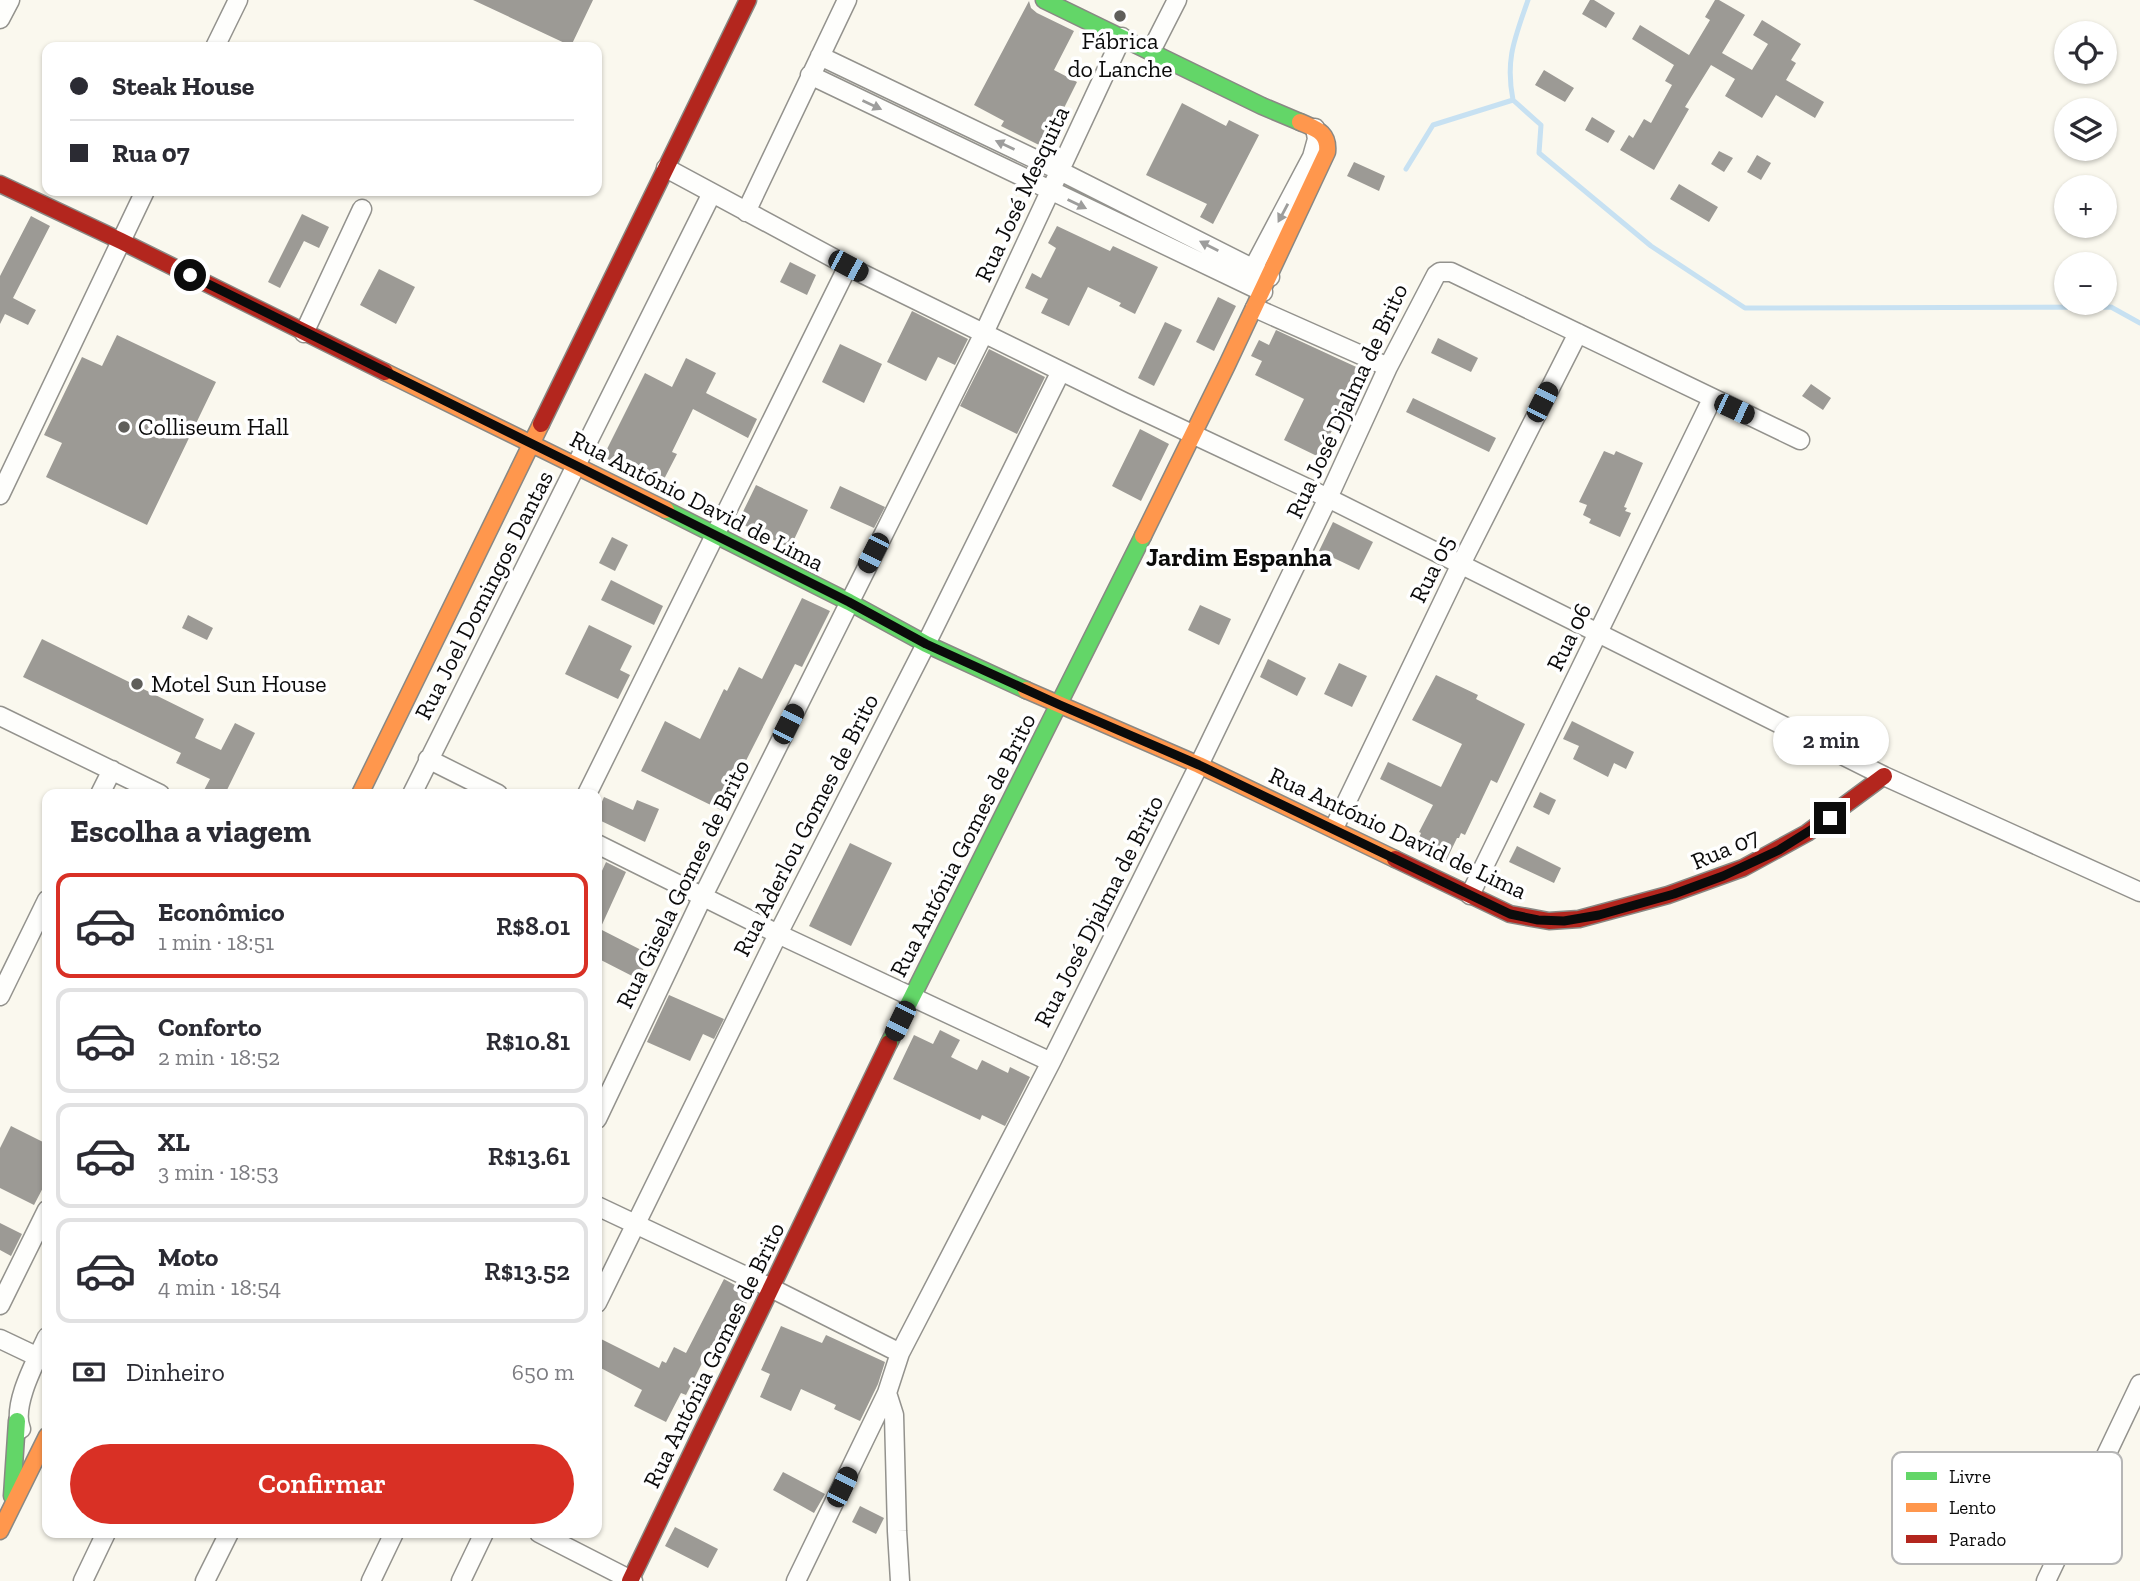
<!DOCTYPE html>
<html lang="pt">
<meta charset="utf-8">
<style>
:root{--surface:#fff;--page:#f7f7f7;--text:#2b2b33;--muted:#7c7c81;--line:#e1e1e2;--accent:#d93025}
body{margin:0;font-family:"Zilla Slab",serif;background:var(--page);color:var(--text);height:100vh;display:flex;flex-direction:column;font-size:26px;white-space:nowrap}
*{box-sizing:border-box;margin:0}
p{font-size:23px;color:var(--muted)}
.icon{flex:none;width:38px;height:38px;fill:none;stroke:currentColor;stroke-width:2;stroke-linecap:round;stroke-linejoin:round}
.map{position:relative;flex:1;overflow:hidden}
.drawer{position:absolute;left:42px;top:789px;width:560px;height:749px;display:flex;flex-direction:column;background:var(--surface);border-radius:14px;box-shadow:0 2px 5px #0004}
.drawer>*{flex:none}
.hud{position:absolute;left:42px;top:42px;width:560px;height:154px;border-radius:14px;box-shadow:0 2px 5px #0004;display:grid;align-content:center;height:154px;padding:0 28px;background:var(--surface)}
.fabs{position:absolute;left:2054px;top:21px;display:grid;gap:14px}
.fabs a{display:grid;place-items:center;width:63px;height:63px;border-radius:50%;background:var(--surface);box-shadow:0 2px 5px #0004;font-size:35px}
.end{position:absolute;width:32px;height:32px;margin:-16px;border:9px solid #0b0b0b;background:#fff;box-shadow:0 0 0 4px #fff}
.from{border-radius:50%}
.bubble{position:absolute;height:49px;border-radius:24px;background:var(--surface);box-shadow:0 2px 5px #0004;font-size:23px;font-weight:600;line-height:49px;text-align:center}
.car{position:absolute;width:21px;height:42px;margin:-21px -10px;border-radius:9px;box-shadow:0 0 5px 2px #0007;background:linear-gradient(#222 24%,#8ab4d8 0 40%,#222 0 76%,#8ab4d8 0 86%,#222 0)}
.hud b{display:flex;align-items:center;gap:24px;height:66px;font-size:26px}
.hud b+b{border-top:2px solid var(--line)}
.hud i{width:18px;height:18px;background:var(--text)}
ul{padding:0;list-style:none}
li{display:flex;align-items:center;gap:21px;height:105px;margin:0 14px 10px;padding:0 14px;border:4px solid var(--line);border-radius:14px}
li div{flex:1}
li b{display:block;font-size:26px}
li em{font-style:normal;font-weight:600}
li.selected{border-color:var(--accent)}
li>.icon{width:63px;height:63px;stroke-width:1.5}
h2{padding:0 28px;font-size:32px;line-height:84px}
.pay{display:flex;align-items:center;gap:18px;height:77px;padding:0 28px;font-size:26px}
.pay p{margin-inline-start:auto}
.button{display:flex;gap:14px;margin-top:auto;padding:14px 28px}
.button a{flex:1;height:80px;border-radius:42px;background:var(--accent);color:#fff;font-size:28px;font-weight:600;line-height:80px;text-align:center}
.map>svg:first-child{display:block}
</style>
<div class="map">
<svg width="2140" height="1581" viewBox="0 0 2140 1581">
<rect width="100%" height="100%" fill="#faf8ee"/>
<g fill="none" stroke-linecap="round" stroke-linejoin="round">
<path stroke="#c7e1f2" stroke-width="5" d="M1513 100C1505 59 1515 38 1528 0
M1406 169 1433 125 1513 100 1541 125 1539 153 1651 246 1745 308 2111 307 2140 323"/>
</g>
<path fill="#9c9a95" d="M473 0H593L571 46Z
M1590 0H1594L1615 13 1606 28 1582 14Z
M1715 0H1719L1745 15 1722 53 1752 70 1768 44 1753 35 1762 20 1801 44 1791 60 1796 63 1786 80 1824 102 1815 118 1776 95 1762 118 1725 96 1735 79 1711 65 1685 107 1689 109 1654 170 1620 150 1629 135 1633 138 1644 119 1651 123 1672 85 1665 81 1674 65 1632 39 1640 25 1689 55 1710 20 1705 17Z
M1029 1 1031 8 1037 13 1074 31 1054 70 1077 82 1053 130 1050 128 1041 146 1001 126 1004 121 974 105Z
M1544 70 1574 88 1565 102 1535 85Z
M1182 103 1226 126 1229 120 1259 135 1213 224 1200 217 1207 204 1146 175Z
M1592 117 1615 131 1608 143 1585 130Z
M1719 151 1733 158 1724 172 1711 164Z
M1757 155 1771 163 1761 180 1747 172Z
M1354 162 1385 176 1379 191 1347 176Z
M1679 184 1718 207 1709 222 1670 199Z
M302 214 329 227 319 248 304 241 280 288 268 282Z
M31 216 50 226 13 298 36 310 28 325 5 314 0 324V276Z
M1057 226 1110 251 1113 246 1158 267 1135 314 1119 306 1121 303 1088 287 1069 326 1041 313 1048 299 1025 288 1032 273 1041 278 1056 248 1048 243Z
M790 262 816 275 807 295 780 282Z
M379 269 415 287 396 324 360 305Z
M1218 297 1236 306 1214 351 1196 342Z
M912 311 968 339 955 365 938 357 926 381 887 362Z
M1165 322 1182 330 1154 386 1138 378Z
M1276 330 1365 371 1349 403 1346 402 1319 457 1284 440 1304 399 1255 375 1262 361 1251 356 1259 340 1269 345Z
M117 335 216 382 147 525 46 477 62 443 44 435 82 357 102 366Z
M1438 338 1478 358 1471 372 1431 353Z
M840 344 882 364 864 403 822 382Z
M989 349 1045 377 1017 434 960 406Z
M686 358 716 373 706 393 757 419 748 438 693 409 672 452 677 454 661 485 603 457 645 373 672 387Z
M1811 384 1831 398 1823 410 1802 396Z
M1413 398 1496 438 1489 452 1406 412Z
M1140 429 1169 444 1141 501 1112 486Z
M1604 451 1614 455 1616 451 1643 463 1624 507 1627 508 1625 511 1631 513 1620 537 1589 523 1591 519 1583 515 1587 505 1579 502Z
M756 485 808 510 790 548 738 522Z
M840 486 885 507 874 528 830 508Z
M1333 522 1373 542 1359 570 1319 551Z
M612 537 628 545 615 571 599 563Z
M611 580 663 606 654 625 601 600Z
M802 598 830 611 802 667 795 664 721 810 641 771 665 721 700 739 724 689 727 691 739 667 762 679Z
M1200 605 1231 619 1219 645 1188 630Z
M188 615 213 628 207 640 182 628Z
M589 625 632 646 620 670 630 675 618 699 565 674Z
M42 639 204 719 195 738 221 750 235 723 255 733 225 794H202L210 779 176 763 181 753 23 677Z
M1268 659 1306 678 1297 696 1260 677Z
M1339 663 1367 676 1352 707 1324 694Z
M1436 675 1478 695 1476 699 1525 724 1497 783 1491 780 1465 835 1461 833 1459 838H1457L1444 865 1415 851 1421 839 1419 838 1421 833 1419 832 1433 805 1380 779 1388 762 1441 787 1462 744 1412 720Z
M1572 721 1634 752 1626 769 1614 763 1608 777 1573 759 1579 746 1563 739Z
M1540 792 1556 800 1549 815 1533 807Z
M604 797 633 810 637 800 659 809 645 842 597 819V813Z
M850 843 892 863 851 946 809 926Z
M1517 846 1561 868 1554 883 1509 862Z
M606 862 626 872 600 929 651 955 638 979 597 958V882Z
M669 995 724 1019 714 1039 703 1034 690 1061 647 1042Z
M940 1030 960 1040 951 1057 977 1070 982 1060 1008 1073 1010 1067 1030 1077 1005 1126 982 1115 980 1120 893 1079 914 1035 933 1044Z
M11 1126 47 1144V1180L34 1205 0 1188V1148Z
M0 1223 22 1234 11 1256 0 1250Z
M724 1279 751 1294 723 1350 711 1345 686 1395 681 1393 666 1422 634 1406 642 1390 597 1366V1337L659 1368 662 1361 666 1363 674 1347 686 1353Z
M781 1326 822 1343 826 1335 885 1362 878 1384 860 1421 834 1409 836 1405 801 1389 791 1411 760 1397 770 1374 761 1370Z
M783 1472 825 1494 814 1513 773 1490Z
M860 1506 884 1518 876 1534 852 1522Z
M675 1527 718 1549 708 1568 665 1546Z"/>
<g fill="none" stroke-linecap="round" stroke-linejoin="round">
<defs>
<path id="street" d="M0 19 10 0
M215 47 238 0
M1151 51 1177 0
M820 56 1060 171 1270 277
M810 75 1263 292
M666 168 863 274 1124 402 1328 498 1884 776 2140 892
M746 212 847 0
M1249 276 1312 157 1317 139 1315 128
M1255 308 1388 367
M304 333 362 209
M0 495 145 191
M0 716 160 794
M428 759 498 794
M100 794 112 770
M412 794 712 193
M587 794 848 266
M1334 828 1461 564 1578 333
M597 844 778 934 1051 1062
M1470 895 1712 399
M0 996 47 900
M597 1119 703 896 984 333 1122 37
M597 1206 771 1288 900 1353
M597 1303 778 934 926 644 1061 371
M0 1305 47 1210
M0 1339 38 1357
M887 1393 894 1415 897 1531 900 1581
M21 1429C11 1405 37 1359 47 1337
M539 1533 633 1581
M83 1581 106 1533
M205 1581 229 1533
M371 1581 394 1533
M461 1581 484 1533
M796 1581 887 1393 900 1353 1051 1062 1199 765 1328 498 1388 367 1436 275 1440 272H1451L1800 440
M2046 1581 2140 1384"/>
<path id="fast" d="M1044 0 1262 106 1300 122
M666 510 849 602 926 644 1026 690
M889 1043 1143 536
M12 1496 17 1421"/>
<path id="slow" d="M385 372 666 510
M1143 536 1227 365 1327 152C1329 132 1316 129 1300 122
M1026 690 1199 765 1395 859
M360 794 541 424
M0 1531 47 1436"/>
<path id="jam" d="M0 184 121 241 385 372
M541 424 748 0
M1395 859 1510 914 1549 921 1579 919 1668 895 1743 868 1807 833 1884 776
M630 1581 889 1043"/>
</defs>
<use href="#street" stroke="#93928d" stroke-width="21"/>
<use href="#fast" stroke="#898884" stroke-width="19"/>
<use href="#slow" stroke="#898884" stroke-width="19"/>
<use href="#jam" stroke="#898884" stroke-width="19"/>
<use href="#street" stroke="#fefefc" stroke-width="18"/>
<use href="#fast" stroke="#63d668" stroke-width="16"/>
<use href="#slow" stroke="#ff974d" stroke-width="16"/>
<use href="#jam" stroke="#b3261e" stroke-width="16"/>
</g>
<defs><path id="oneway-solid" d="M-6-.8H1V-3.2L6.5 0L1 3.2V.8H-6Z" transform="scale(1.75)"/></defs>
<g fill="#9d9d9c">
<use href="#oneway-solid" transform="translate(872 105) rotate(25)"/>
<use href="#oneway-solid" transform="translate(1005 145) rotate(-155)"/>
<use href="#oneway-solid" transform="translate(1077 204) rotate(26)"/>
<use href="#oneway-solid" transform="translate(1283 213) rotate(118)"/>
<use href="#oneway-solid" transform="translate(1209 246) rotate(-153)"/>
</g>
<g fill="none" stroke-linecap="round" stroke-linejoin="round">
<path stroke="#0b0b0b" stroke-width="9" d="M190 275 577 466 849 602 926 644 1060 705 1199 765 1510 914 1538 920 1564 921 1599 915 1674 894 1723 876 1779 850 1830 818"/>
</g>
<g fill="#5f5e5a" stroke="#fff" stroke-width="2.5">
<circle cx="1120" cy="16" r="7"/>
<circle cx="124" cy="427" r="7"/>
<circle cx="137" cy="684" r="7"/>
</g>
<g text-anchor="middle" stroke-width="7" stroke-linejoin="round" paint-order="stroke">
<g font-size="24" fill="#0b0b0b" stroke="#fff" text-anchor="start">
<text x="1120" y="49" text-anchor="middle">Fábrica<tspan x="1120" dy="28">do Lanche</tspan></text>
<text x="138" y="435">Colliseum Hall</text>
<text x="151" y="692">Motel Sun House</text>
</g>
<g font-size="24" fill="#0b0b0b" stroke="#fff">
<text transform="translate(1022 194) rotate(-65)" y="8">Rua José Mesquita</text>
<text transform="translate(1347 401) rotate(-65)" y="8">Rua José Djalma de Brito</text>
<text transform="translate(697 501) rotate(27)" y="8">Rua António David de Lima</text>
<text transform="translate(1432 569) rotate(-64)" y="8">Rua 05</text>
<text transform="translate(484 595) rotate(-63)" y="8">Rua Joel Domingos Dantas</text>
<text transform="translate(1569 637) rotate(-64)" y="8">Rua 06</text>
<text transform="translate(806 825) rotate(-63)" y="8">Rua Aderlou Gomes de Brito</text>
<text transform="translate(1398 833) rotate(25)" y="8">Rua António David de Lima</text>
<text transform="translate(963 845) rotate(-63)" y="8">Rua Antónia Gomes de Brito</text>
<text transform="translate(1725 849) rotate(-23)" y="8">Rua 07</text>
<text transform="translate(683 884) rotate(-64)" y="8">Rua Gisela Gomes de Brito</text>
<text transform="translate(1099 911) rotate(-63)" y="8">Rua José Djalma de Brito</text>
<text transform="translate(714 1355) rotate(-64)" y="8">Rua Antónia Gomes de Brito</text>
</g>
<g font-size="26" font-weight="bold" fill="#0b0b0b" stroke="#fff">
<text x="1239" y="566">Jardim Espanha</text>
</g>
</g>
<rect x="1892" y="1452" width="230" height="112" rx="10" fill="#fff" stroke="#b6b6b6" stroke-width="2"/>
<rect x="1906" y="1472" width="31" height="8" fill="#63d668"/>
<rect x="1906" y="1503" width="31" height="9" fill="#ff974d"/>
<rect x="1906" y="1535" width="31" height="8" fill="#b3261e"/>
<g font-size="19" fill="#0b0b0b">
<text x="1949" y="1483">Livre</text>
<text x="1949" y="1514">Lento</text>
<text x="1949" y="1546">Parado</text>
</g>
</svg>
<div class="fabs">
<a><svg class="icon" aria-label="locate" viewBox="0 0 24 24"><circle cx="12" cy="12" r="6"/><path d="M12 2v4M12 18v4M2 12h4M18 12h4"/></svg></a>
<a><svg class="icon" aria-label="layers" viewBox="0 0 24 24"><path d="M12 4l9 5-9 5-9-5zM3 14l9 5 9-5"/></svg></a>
<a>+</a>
<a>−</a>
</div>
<i class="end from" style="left:190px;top:275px"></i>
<i class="end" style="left:1830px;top:818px"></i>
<div class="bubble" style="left:1773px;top:716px;width:116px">2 min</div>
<i class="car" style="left:848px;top:266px;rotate:118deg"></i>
<i class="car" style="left:1542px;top:402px;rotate:27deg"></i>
<i class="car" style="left:1734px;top:409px;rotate:115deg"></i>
<i class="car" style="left:873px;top:553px;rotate:207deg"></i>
<i class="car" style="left:788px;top:724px;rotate:27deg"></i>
<i class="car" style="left:900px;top:1021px;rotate:206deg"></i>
<i class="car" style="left:842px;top:1487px;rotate:26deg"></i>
<div class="hud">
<b><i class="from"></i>Steak House</b>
<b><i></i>Rua 07</b>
</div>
<section class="drawer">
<h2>Escolha a viagem</h2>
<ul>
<li class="selected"><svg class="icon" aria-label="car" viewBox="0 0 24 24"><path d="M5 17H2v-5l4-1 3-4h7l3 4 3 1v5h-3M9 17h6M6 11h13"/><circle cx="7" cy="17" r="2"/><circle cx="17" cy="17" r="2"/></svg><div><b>Econômico</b><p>1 min · 18:51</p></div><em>R$8.01</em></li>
<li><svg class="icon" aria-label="car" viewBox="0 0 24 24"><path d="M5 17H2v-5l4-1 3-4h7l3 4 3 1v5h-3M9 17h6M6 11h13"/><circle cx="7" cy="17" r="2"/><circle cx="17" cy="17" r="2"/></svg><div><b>Conforto</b><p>2 min · 18:52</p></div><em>R$10.81</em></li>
<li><svg class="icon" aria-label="car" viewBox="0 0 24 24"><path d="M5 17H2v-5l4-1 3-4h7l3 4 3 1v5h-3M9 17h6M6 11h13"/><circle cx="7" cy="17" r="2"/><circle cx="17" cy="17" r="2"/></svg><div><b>XL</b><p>3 min · 18:53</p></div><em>R$13.61</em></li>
<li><svg class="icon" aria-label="car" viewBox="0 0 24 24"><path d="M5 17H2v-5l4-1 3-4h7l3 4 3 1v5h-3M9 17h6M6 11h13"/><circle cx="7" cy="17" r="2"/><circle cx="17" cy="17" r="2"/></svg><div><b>Moto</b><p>4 min · 18:54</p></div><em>R$13.52</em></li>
</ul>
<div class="pay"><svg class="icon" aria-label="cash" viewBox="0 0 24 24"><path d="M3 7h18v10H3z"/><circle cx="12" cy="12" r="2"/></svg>Dinheiro<p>650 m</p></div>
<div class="button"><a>Confirmar</a></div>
</section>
</div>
